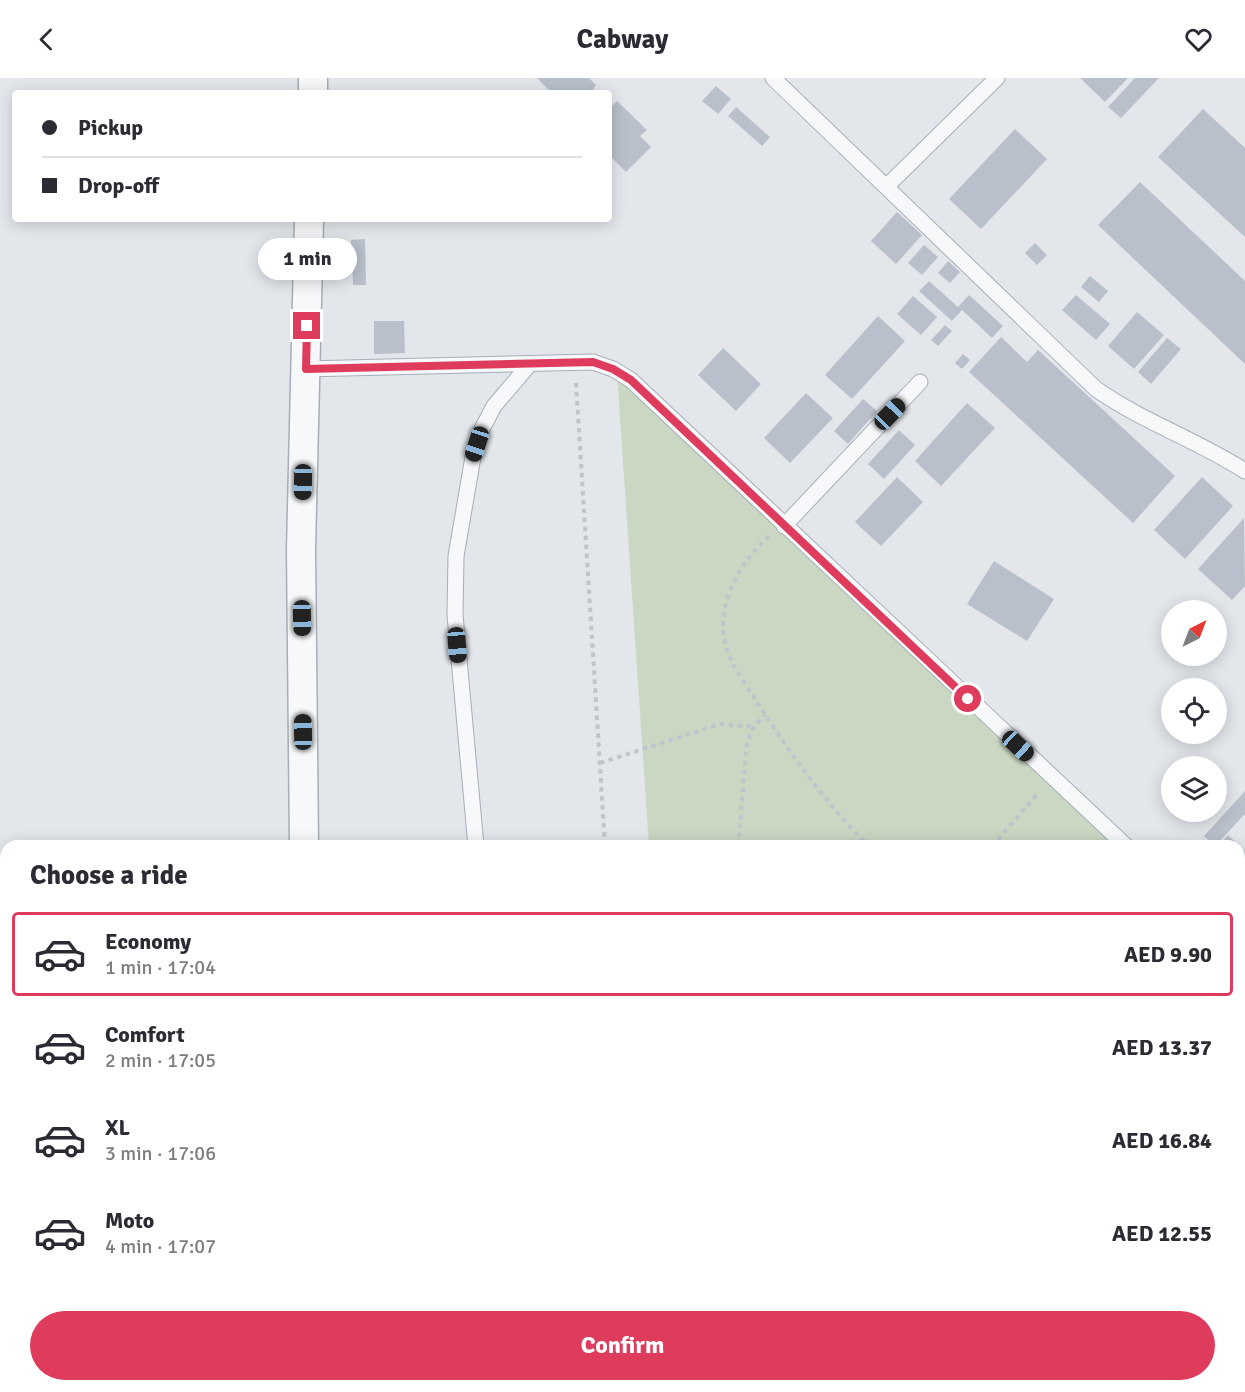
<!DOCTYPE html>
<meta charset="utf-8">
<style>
:root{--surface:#fff;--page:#f2f2f3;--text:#2b2b33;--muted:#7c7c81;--line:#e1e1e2;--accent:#de3b5d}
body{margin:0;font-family:Signika,sans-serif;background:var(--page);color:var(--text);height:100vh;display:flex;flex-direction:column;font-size:22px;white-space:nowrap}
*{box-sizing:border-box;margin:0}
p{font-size:20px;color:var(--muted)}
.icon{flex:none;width:33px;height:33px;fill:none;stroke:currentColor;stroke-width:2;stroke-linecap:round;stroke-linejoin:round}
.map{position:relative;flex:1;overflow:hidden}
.drawer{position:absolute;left:0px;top:762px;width:1245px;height:552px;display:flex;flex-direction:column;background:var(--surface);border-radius:18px 18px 0 0;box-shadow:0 3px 15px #0003}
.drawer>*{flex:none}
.banner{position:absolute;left:12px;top:12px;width:600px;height:132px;border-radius:6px;box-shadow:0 3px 15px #0003;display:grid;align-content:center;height:132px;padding:0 30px;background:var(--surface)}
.needle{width:39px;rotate:42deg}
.controls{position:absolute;left:1161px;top:522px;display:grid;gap:12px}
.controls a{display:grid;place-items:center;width:66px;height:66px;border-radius:50%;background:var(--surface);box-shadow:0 3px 15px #0003;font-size:30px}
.end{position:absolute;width:27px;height:27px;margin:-14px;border:8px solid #de3b5d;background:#fff;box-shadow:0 0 0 3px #fff}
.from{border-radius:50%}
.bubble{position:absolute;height:42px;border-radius:21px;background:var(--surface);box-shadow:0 3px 15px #0003;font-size:20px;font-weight:700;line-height:42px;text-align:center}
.car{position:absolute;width:18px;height:36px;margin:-18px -9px;border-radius:8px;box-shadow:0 0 4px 2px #0007;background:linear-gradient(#222 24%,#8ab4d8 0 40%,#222 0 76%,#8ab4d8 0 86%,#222 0)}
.banner b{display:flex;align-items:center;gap:21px;height:57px;font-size:22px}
.banner b+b{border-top:2px solid var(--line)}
.banner i{width:15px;height:15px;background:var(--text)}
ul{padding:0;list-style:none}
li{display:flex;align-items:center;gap:18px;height:84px;margin:0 12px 9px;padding:0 18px;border:3px solid transparent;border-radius:6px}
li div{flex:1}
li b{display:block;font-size:22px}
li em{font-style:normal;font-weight:700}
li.selected{border-color:var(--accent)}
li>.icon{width:54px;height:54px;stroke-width:1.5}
h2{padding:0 30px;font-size:27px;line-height:72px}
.button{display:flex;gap:12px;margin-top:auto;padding:12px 30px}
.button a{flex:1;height:69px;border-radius:36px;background:var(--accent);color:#fff;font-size:24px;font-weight:700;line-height:69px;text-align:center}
header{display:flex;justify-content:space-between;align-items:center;height:78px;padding:0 30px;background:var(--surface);font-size:27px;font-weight:700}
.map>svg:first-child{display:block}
</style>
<header><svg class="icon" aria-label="back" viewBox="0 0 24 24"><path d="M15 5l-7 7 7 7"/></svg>Cabway<svg class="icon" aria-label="heart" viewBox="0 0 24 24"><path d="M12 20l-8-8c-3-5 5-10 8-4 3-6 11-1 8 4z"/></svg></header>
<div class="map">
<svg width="1245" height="1314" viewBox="0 0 1245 1314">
<rect width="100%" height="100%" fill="#e3e7ec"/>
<path fill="#c9d7c3" d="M617 295 1121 768H649Z
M1239 878 1245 884V1070L1239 1076Z
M685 1308H1014L1008 1314H685Z"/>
<path fill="#b9c0cb" d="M537 0H589L596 7 591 15H552Z
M1080 0H1128L1105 24Z
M1135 0H1159L1121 40 1108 29Z
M716 8 731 21 718 36 702 23Z
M617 23 647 52 640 58 651 69 626 94 609 77V31Z
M736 29 770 59 762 68 728 38Z
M1203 31 1245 70V159L1158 79Z
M1015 51 1047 81 981 151 949 121Z
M1140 104 1245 203V286L1098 147Z
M897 134 922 157 896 186 871 163Z
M365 161 366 207H353L351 162Z
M1035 165 1047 177 1037 187 1025 175Z
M924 167 938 179 922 197 908 185Z
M948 183 960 194 950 205 938 195Z
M1090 198 1108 213 1099 224 1081 209Z
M929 203 958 229 969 217 1003 248 992 260 962 232 952 243 919 213Z
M1076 217 1110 246 1096 262 1062 232Z
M913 218 937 239 921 257 897 236Z
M1137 234 1164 257 1134 291 1108 268Z
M878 238 905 263 852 321 825 297Z
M374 243H404L405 275 374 276Z
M945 247 952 253 938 268 931 262Z
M1001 259 1027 284 1038 272 1175 398 1133 445 969 294Z
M1167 260 1181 271 1151 306 1138 294Z
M723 270 761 306 736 333 698 297Z
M963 276 970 282 962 291 955 285Z
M806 315 833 340 790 385 764 360Z
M863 321 877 333 848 366 834 353Z
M967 325 995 350 941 408 915 383Z
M899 352 915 367 884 401 868 386Z
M897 399 923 424 881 468 855 444Z
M1202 399 1233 428 1185 481 1154 452Z
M1244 440 1245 508 1232 522 1198 491Z
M994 483 1054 521 1027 563 967 526Z
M1245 713V736L1215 768 1204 758Z
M1228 757 1245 773V793L1239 788V768H1218Z
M1245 1168V1196L1239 1190V1175Z
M1239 1241 1245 1247V1314H1227L1220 1308H1239Z"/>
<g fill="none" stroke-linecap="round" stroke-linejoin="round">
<defs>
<path id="lane" d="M773 0 1096 311C1143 344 1197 362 1245 393
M887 108 997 0
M305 291 593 284 613 291 631 302 1126 768
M784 448 920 304
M476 768 455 537 456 478 473 379 481 353 494 328 529 287
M1239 875 1245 881
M522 1308 523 1314"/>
<path id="street" d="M313 15V0
M304 768 301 471 309 141
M311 1308V1314"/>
</defs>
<use href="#lane" stroke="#a7aeb7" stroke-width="17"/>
<use href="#street" stroke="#a7aeb7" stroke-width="31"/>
<path stroke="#c0c5cb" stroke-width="4" stroke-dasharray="4.5 4.5" stroke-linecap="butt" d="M576 305 605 768
M769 458C739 485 713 530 727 572 733 590 747 608 757 624 790 675 825 725 869 768
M600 685 720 646 754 649
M738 768 747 664 754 649 765 637
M992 768 1039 714"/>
<use href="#lane" stroke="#f6f8fa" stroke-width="15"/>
<use href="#street" stroke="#f6f8fa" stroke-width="28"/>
</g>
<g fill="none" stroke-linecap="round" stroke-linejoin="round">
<path stroke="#de3b5d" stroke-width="8" d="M307 248 306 291 593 284 613 291 631 302 968 621"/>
</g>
</svg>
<div class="controls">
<a><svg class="needle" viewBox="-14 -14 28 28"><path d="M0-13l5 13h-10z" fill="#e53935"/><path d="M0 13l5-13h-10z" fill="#7c7c81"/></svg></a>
<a><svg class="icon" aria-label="locate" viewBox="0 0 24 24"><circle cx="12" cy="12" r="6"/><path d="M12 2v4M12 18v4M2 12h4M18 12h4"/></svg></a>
<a><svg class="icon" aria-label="layers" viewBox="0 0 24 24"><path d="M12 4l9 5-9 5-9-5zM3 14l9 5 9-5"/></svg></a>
</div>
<i class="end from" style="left:968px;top:621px"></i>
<i class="end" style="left:307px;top:248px"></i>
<div class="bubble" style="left:258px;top:160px;width:99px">1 min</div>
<i class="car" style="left:890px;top:336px;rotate:44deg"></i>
<i class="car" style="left:477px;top:366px;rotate:198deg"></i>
<i class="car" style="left:303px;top:404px;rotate:181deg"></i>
<i class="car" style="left:302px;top:540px;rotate:179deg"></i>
<i class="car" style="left:457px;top:567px;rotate:175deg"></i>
<i class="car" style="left:303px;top:654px;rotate:359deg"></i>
<i class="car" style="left:1018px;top:668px;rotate:133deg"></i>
<div class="banner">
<b><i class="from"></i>Pickup</b>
<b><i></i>Drop-off</b>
</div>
<section class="drawer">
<h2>Choose a ride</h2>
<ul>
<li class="selected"><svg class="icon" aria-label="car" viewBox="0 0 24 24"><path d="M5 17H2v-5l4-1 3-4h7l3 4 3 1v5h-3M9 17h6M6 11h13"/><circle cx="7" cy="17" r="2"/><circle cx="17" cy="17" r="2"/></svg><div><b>Economy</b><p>1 min · 17:04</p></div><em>AED 9.90</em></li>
<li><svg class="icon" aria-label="car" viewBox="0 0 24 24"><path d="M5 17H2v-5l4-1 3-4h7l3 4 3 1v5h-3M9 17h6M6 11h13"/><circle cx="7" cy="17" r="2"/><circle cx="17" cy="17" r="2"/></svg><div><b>Comfort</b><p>2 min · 17:05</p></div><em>AED 13.37</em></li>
<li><svg class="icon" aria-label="car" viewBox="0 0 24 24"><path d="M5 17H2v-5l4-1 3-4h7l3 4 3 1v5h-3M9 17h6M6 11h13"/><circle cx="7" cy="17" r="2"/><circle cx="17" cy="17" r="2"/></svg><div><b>XL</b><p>3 min · 17:06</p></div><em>AED 16.84</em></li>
<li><svg class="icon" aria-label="car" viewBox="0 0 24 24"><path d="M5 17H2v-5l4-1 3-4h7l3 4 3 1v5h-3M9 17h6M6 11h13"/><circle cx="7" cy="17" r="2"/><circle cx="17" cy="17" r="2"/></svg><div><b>Moto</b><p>4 min · 17:07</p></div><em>AED 12.55</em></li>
</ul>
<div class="button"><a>Confirm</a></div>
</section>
</div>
